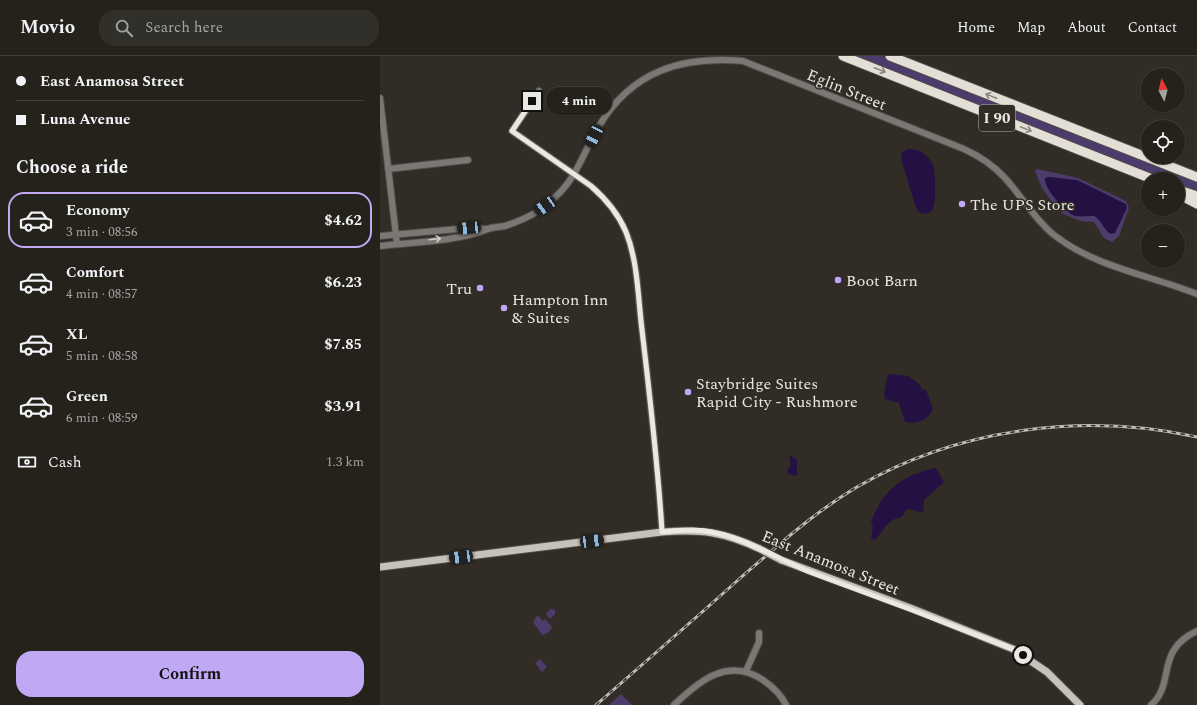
<!DOCTYPE html>
<meta charset="utf-8">
<style>
:root{--surface:#25221c;--page:#312f29;--text:#f1f3f6;--muted:#a3a4a3;--line:#423f3b;--accent:#c0a8f4}
body{margin:0;font-family:Spectral,serif;background:var(--page);color:var(--text);height:100vh;display:flex;flex-direction:column;font-size:15px;white-space:nowrap}
*{box-sizing:border-box;margin:0}
p{font-size:13px;color:var(--muted)}
.icon{flex:none;width:22px;height:22px;fill:none;stroke:currentColor;stroke-width:2;stroke-linecap:round;stroke-linejoin:round}
.map{position:relative;flex:1;overflow:hidden}
.drawer{display:flex;flex-direction:column;background:var(--surface);width:380px}
.drawer>*{flex:none}
.top-card{display:grid;align-content:center;height:88px;padding:0 16px;background:var(--surface)}
.needle{width:26px;rotate:353deg}
.controls{position:absolute;left:761px;top:12px;display:grid;gap:8px}
.controls a{display:grid;place-items:center;width:44px;height:44px;border-radius:50%;background:var(--surface);box-shadow:0 1px 3px #0004,0 0 0 1px var(--line);font-size:20px}
.end{position:absolute;width:18px;height:18px;margin:-9px;border:5px solid #eae8e3;background:#111;box-shadow:0 0 0 2px #111}
.from{border-radius:50%}
.bubble{position:absolute;height:28px;border-radius:14px;background:var(--surface);box-shadow:0 1px 3px #0004,0 0 0 1px var(--line);font-size:13px;font-weight:700;line-height:28px;text-align:center}
.car{position:absolute;width:12px;height:24px;margin:-12px -6px;border-radius:5px;box-shadow:0 0 3px 1px #0007;background:linear-gradient(#222 24%,#8ab4d8 0 40%,#222 0 76%,#8ab4d8 0 86%,#222 0)}
.top-card b{display:flex;align-items:center;gap:14px;height:38px;font-size:15px}
.top-card b+b{border-top:1px solid var(--line)}
.top-card i{width:10px;height:10px;background:var(--text)}
ul{padding:0;list-style:none}
li{display:flex;align-items:center;gap:12px;height:56px;margin:0 8px 6px;padding:0 8px;border:2px solid transparent;border-radius:16px}
li div{flex:1}
li b{display:block;font-size:15px}
li em{font-style:normal;font-weight:700}
li.active{border-color:var(--accent)}
li>.icon{width:36px;height:36px;stroke-width:1.5}
h2{padding:0 16px;font-size:18px;line-height:48px}
.pay{display:flex;align-items:center;gap:10px;height:44px;padding:0 16px;font-size:15px}
.pay p{margin-inline-start:auto}
.primary-button{display:flex;gap:8px;margin-top:auto;padding:8px 16px}
.primary-button a{flex:1;height:46px;border-radius:16px;background:var(--accent);color:#111;font-size:16px;font-weight:700;line-height:46px;text-align:center}
header{display:flex;align-items:center;gap:24px;box-sizing:border-box;height:56px;padding:0 20px;background:var(--surface);border-bottom:1px solid var(--line)}
header strong{font-size:19px}
nav{display:flex;gap:22px;margin-inline-start:auto;font-size:14px}
.search{width:280px;height:36px;background:var(--page);display:flex;align-items:center;gap:10px;box-sizing:border-box;padding:0 14px;border-radius:16px;color:var(--muted);font-size:15px}
main{display:flex;flex:1;min-height:0}
.map>svg:first-child{display:block}
</style>
<header>
<strong>Movio</strong>
<div class="search"><svg class="icon" aria-label="search" viewBox="0 0 24 24"><circle cx="10" cy="10" r="6"/><path d="M15 15l6 6"/></svg>Search here</div>
<nav><a>Home</a><a>Map</a><a>About</a><a>Contact</a></nav>
</header>
<main>
<section class="drawer">
<div class="top-card">
<b><i class="from"></i>East Anamosa Street</b>
<b><i></i>Luna Avenue</b>
</div>
<h2>Choose a ride</h2>
<ul>
<li class="active"><svg class="icon" aria-label="car" viewBox="0 0 24 24"><path d="M5 17H2v-5l4-1 3-4h7l3 4 3 1v5h-3M9 17h6M6 11h13"/><circle cx="7" cy="17" r="2"/><circle cx="17" cy="17" r="2"/></svg><div><b>Economy</b><p>3 min · 08:56</p></div><em>$4.62</em></li>
<li><svg class="icon" aria-label="car" viewBox="0 0 24 24"><path d="M5 17H2v-5l4-1 3-4h7l3 4 3 1v5h-3M9 17h6M6 11h13"/><circle cx="7" cy="17" r="2"/><circle cx="17" cy="17" r="2"/></svg><div><b>Comfort</b><p>4 min · 08:57</p></div><em>$6.23</em></li>
<li><svg class="icon" aria-label="car" viewBox="0 0 24 24"><path d="M5 17H2v-5l4-1 3-4h7l3 4 3 1v5h-3M9 17h6M6 11h13"/><circle cx="7" cy="17" r="2"/><circle cx="17" cy="17" r="2"/></svg><div><b>XL</b><p>5 min · 08:58</p></div><em>$7.85</em></li>
<li><svg class="icon" aria-label="car" viewBox="0 0 24 24"><path d="M5 17H2v-5l4-1 3-4h7l3 4 3 1v5h-3M9 17h6M6 11h13"/><circle cx="7" cy="17" r="2"/><circle cx="17" cy="17" r="2"/></svg><div><b>Green</b><p>6 min · 08:59</p></div><em>$3.91</em></li>
</ul>
<div class="pay"><svg class="icon" aria-label="cash" viewBox="0 0 24 24"><path d="M3 7h18v10H3z"/><circle cx="12" cy="12" r="2"/></svg>Cash<p>1.3 km</p></div>
<div class="primary-button"><a>Confirm</a></div>
</section>
<div class="map">
<svg width="817" height="649" viewBox="0 0 817 649">
<rect width="100%" height="100%" fill="#312d26"/>
<path fill="#4c3c6c" d="M476 0H502L817 125V135L798 128V123H783Z
M657 113 698 122 746 145 749 152 739 180 732 186 724 182 714 166 700 165 683 158 672 146 662 132 655 115Z
M170 553 175 554V558L170 563 166 558Z
M157 560 160 561 162 565 165 563 172 571 169 576 162 579 153 566Z
M160 603 167 611 162 616 155 607Z
M241 638 252 649H229Z"/>
<path fill="#251043" d="M528 93C538 92 549 99 553 109 556 115 556 146 553 153 551 156 549 157 546 158L540 157 536 152 521 103 522 96Z
M669 121 697 124 746 148 747 152 735 177 731 178C723 174 722 164 714 160 708 160 701 161 695 160 686 157 663 132 665 122Z
M508 318 528 320 538 327 542 333 546 334 553 353C548 364 537 369 525 366L519 347 505 343 504 338Z
M409 399 417 404V419L415 420 408 417V413L411 409Z
M556 412 564 426 544 444 543 457 531 453 526 454 522 461C504 464 505 476 494 484L491 482 493 471 491 466C503 434 522 419 556 412Z"/>
<g fill="none" stroke-linecap="round" stroke-linejoin="round">
<defs>
<path id="minor" d="M159 35 132 75 211 130C226 143 238 157 246 176 258 206 258 242 262 274 270 341 278 408 282 476
M0 42 17 188
M8 113 88 104
M0 180 89 172 108 173
M0 190C35 186 75 186 108 173 113 171 120 171 125 170 137 166 149 161 158 155 197 128 198 106 219 70 252 15 301 0 363 5L584 93C599 100 613 109 624 121 641 139 654 163 674 179 715 211 769 219 817 238
M366 615 379 586V577
M294 649C320 624 348 601 383 624 393 631 401 638 406 649
M771 649C796 628 774 595 817 575"/>
<path id="major" d="M401 504 533 553 633 593 667 616 700 649
M0 511 282 476C322 473 344 476 380 493"/>
<path id="highway" d="M463 0 772 123
M510 0 817 121
M799 134 817 140
M798 138 817 148"/>
</defs>
<use href="#minor" stroke="#4f4b44" stroke-width="8"/>
<use href="#major" stroke="#4f4b44" stroke-width="9"/>
<use href="#highway" stroke="#4f4b44" stroke-width="11"/>
<use href="#minor" stroke="#797874" stroke-width="6"/>
<use href="#major" stroke="#c6c2ba" stroke-width="7"/>
<use href="#highway" stroke="#e4dfd6" stroke-width="9"/>
<defs>
<path id="rail" d="M216 649C263 608 310 567 357 525 395 492 433 457 477 431 578 372 704 356 817 381"/>
</defs>
<use href="#rail" stroke="#bebcb7" stroke-width="3"/>
<use href="#rail" stroke="#312d26" stroke-width="1.5" stroke-dasharray="4.5" stroke-linecap="butt"/>
<defs>
<path id="major-bridge" d="M380 493 401 504"/>
</defs>
<use href="#major-bridge" stroke="#4f4b44" stroke-width="9" stroke-linecap="butt"/>
<use href="#major-bridge" stroke="#c6c2ba" stroke-width="7"/>
</g>
<defs><path id="oneway-shaft" d="M-6 0H5M1.5-3L5.5 0L1.5 3" fill="none" stroke-width="1.6" stroke-linecap="round" stroke-linejoin="round"/></defs>
<g stroke="#8a867e">
<use href="#oneway-shaft" transform="translate(500 14) rotate(22)"/>
<use href="#oneway-shaft" transform="translate(611 40) rotate(-158)"/>
<use href="#oneway-shaft" transform="translate(646 73) rotate(22)"/>
</g>
<use stroke="#ceccc7" href="#oneway-shaft" transform="translate(55 183) rotate(-7)"/>
<g fill="none" stroke-linecap="round" stroke-linejoin="round">
<path stroke="#eae8e3" stroke-width="5" d="M152 45 132 75 211 130C226 143 238 157 246 176 258 206 258 242 262 274 270 341 278 408 282 476 292 475 303 474 313 474 357 475 395 503 435 518 501 542 567 567 633 593L643 599"/>
</g>
<g fill="#c0a8f4" stroke="#312d26" stroke-width="1.5">
<circle cx="582" cy="148" r="4"/>
<circle cx="458" cy="224" r="4"/>
<circle cx="100" cy="232" r="4"/>
<circle cx="124" cy="252" r="4"/>
<circle cx="308" cy="336" r="4"/>
</g>
<g text-anchor="middle" stroke-width="3" stroke-linejoin="round" paint-order="stroke">
<rect fill="#312d26" stroke="#b2b0aa" stroke-width="1" x="599" y="49" width="36" height="26" rx="3"/>
<g font-size="15" font-weight="bold" fill="#eae8e3">
<text x="617" y="67">I 90</text>
</g>
<g font-size="16" fill="#eae8e3" stroke="#312d26">
<text transform="translate(467 33) rotate(22)" y="6">Eglin Street</text>
<text transform="translate(451 506) rotate(22)" y="6">East Anamosa Street</text>
</g>
<g font-size="16" fill="#eae8e3" stroke="#312d26" text-anchor="start">
<text x="590" y="154">The UPS Store</text>
<text x="466" y="230">Boot Barn</text>
<text x="92" y="238" text-anchor="end">Tru</text>
<text x="132" y="249">Hampton Inn<tspan x="132" dy="18">&amp; Suites</tspan></text>
<text x="316" y="333">Staybridge Suites<tspan x="316" dy="18">Rapid City - Rushmore</tspan></text>
</g>
</g>
</svg>
<div class="controls">
<a><svg class="needle" viewBox="-14 -14 28 28"><path d="M0-13l5 13h-10z" fill="#e53935"/><path d="M0 13l5-13h-10z" fill="#a3a4a3"/></svg></a>
<a><svg class="icon" aria-label="locate" viewBox="0 0 24 24"><circle cx="12" cy="12" r="6"/><path d="M12 2v4M12 18v4M2 12h4M18 12h4"/></svg></a>
<a>+</a>
<a>−</a>
</div>
<i class="end from" style="left:643px;top:599px"></i>
<i class="end" style="left:152px;top:45px"></i>
<div class="bubble" style="left:166px;top:31px;width:66px">4 min</div>
<i class="car" style="left:214px;top:80px;rotate:206deg"></i>
<i class="car" style="left:165px;top:150px;rotate:235deg"></i>
<i class="car" style="left:89px;top:172px;rotate:265deg"></i>
<i class="car" style="left:212px;top:485px;rotate:83deg"></i>
<i class="car" style="left:81px;top:501px;rotate:263deg"></i>
</div>
</main>
